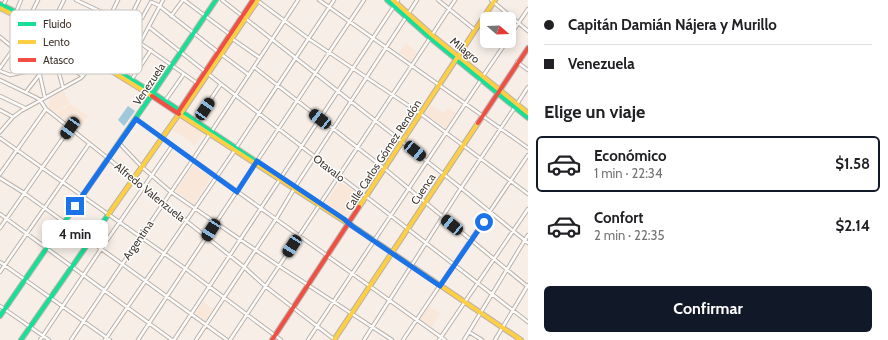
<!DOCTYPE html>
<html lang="es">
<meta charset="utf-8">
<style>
:root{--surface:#fff;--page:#f2f2f2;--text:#202124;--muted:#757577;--line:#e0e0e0;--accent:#111827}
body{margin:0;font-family:Cabin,sans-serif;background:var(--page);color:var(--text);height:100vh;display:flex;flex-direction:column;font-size:15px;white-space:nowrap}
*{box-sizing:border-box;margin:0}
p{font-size:13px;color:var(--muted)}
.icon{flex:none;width:22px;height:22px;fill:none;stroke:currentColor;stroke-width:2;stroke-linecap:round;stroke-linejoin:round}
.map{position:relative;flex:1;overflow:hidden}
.side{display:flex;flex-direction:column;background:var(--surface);width:360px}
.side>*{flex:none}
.hud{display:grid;align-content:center;height:88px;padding:0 16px;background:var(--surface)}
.needle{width:26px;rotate:109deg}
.controls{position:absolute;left:480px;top:12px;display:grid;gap:8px}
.controls a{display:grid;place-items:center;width:36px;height:36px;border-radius:6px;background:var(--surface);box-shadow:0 2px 10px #0003;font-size:20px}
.end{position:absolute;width:18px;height:18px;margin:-9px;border:5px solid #1a73e8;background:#fff;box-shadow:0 0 0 2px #fff}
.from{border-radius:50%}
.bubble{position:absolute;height:28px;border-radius:6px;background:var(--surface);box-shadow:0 2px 10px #0003;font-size:13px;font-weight:800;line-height:28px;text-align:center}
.car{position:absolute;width:12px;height:24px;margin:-12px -6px;border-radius:5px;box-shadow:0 0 3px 1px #0007;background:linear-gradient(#222 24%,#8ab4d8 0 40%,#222 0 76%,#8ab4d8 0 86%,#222 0)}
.hud b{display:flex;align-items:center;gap:14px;height:38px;font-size:15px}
.hud b+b{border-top:1px solid var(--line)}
.hud i{width:10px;height:10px;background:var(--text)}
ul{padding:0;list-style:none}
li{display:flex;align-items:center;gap:12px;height:56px;margin:0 8px 6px;padding:0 8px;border:2px solid transparent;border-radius:6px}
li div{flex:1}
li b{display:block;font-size:15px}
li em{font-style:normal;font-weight:800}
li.current{border-color:var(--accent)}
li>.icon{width:36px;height:36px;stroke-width:1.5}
h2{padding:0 16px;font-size:18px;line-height:48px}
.cta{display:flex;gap:8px;margin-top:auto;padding:8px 16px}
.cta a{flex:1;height:46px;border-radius:6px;background:var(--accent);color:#fff;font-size:16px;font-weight:800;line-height:46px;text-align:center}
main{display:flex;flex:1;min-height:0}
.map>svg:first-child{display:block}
</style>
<main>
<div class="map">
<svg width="528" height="340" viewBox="0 0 528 340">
<rect width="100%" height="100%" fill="#f6eee7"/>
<path fill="#f9e7d9" d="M406 43 417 52 411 61 399 52Z
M63 91 70 103 55 112 49 108 50 99Z
M71 104 88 116 78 129 56 113Z
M431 105 444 113 448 108 456 113 446 128 425 114Z
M181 118 203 134 195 145 173 130Z
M194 164 211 177 194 204 176 191Z
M340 182 361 196 346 217 326 203Z
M203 302 213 309 205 321 195 313Z
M429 306 440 314 432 327 420 320Z"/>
<path fill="#9fc8d9" d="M128 106 135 111 124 126 118 120Z"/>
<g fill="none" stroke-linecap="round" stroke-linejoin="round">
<defs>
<path id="street" d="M76 0 110 16
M184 0 228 33
M222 0 461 188 528 243
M319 0 528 148
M438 0 475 30
M491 0 528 31
M258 1 309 39 421 114 528 194
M2 7 6 0
M59 11 103 31
M16 12 21 0
M408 14 417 0
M171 16 183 0
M142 18 151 2 158 5 218 52
M28 22 45 98
M149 27 221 84 528 322
M432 35 455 0
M0 37 39 69
M509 37 528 9
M234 40 260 58
M140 43 197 83
M33 45 83 76
M33 45 44 37 48 32 64 0
M221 54 249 75
M91 55 118 0
M55 58 63 88
M517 62 528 70
M106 66 139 0
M254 67 385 169 528 287
M0 68 14 48 38 0
M0 71 10 75 39 69
M119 73 140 43 163 0
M483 76 507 41
M132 79 151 50
M0 80 35 97 40 100 46 109 70 128 244 267 265 286 335 340
M26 92 40 74
M0 96 25 108
M165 101 184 74
M517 104 528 87
M0 110 13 117
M136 119 445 340
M196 121 221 84
M0 132 13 117 21 111 81 78 96 60
M0 138 186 269 281 340
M119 143 142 167 171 192 279 266 392 340
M236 148 334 0
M0 174 46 109
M0 178 24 193 227 340
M295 187 406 17
M0 214 172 340
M0 228 70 128
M0 262 110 340
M0 272 89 144
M0 306 49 340
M469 332 482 340
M40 340 101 249 172 146
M71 340 192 161 298 0
M105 340 235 150
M138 340 364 0
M174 340 398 0
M196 340 276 219 294 189
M230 340 430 38
M308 340 481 80
M364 340 461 188 515 107
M403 340 528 155
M439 340 528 209
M464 340 528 235
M495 340 528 285"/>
<path id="fast" d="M387 0 430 38 528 118
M0 4 50 29 153 93 216 0
M182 112 360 231
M0 316 153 93 182 112
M21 340 108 215"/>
<path id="slow" d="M393 0 432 35 528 113
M0 8 48 32 152 96
M179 114 347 223
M359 207 495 0
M108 215 179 114 182 112 258 0
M360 231 521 340
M334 340 478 123"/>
<path id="jam" d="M152 96 179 114
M179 111 253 0
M478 123 528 48
M272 340 359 207"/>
</defs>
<use href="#street" stroke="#b9b1aa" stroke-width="4.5"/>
<use href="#fast" stroke="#b9b1aa" stroke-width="6"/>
<use href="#slow" stroke="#b9b1aa" stroke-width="6"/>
<use href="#jam" stroke="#b9b1aa" stroke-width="6"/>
<use href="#street" stroke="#fefcfb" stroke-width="2.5"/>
<use href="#fast" stroke="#16e098" stroke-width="4"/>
<use href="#slow" stroke="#ffcf43" stroke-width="4"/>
<use href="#jam" stroke="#f24e42" stroke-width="4"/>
</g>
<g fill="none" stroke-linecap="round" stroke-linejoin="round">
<path stroke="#1a73e8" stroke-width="5" d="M75 206 136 119 237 192 257 161 344 219 352 226 440 286 484 222"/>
</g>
<g text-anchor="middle" stroke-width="3" stroke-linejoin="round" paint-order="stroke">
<g font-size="11" fill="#40362e" stroke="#fff">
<text transform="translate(465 50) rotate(39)" y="4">Milagro</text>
<text transform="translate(149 84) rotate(-56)" y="4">Venezuela</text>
<text transform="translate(383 155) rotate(-57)" y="4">Calle Carlos Gómez Rendón</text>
<text transform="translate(329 168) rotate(38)" y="4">Otavalo</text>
<text transform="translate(423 189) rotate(-56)" y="4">Cuenca</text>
<text transform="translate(150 192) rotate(39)" y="4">Alfredo Valenzuela</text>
<text transform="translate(138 240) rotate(-56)" y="4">Argentina</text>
</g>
</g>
<rect x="10" y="10" width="132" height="64" rx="6" fill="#fff" stroke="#c6c3c0" stroke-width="1"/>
<rect x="18" y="22" width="18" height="4" fill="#16e098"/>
<rect x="18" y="40" width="18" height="4" fill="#ffcf43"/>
<rect x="18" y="58" width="18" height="4" fill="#f24e42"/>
<g font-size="11" fill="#40362e">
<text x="43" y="28">Fluido</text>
<text x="43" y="46">Lento</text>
<text x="43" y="64">Atasco</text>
</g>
</svg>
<div class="controls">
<a><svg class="needle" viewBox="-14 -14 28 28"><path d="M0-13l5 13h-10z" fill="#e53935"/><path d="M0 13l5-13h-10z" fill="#757577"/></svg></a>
</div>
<i class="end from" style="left:484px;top:222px"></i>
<i class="end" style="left:75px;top:206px"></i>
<div class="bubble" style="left:42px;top:220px;width:66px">4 min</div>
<i class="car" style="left:205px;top:109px;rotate:34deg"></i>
<i class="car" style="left:320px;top:119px;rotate:308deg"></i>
<i class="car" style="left:70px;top:128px;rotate:215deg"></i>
<i class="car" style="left:415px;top:151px;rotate:129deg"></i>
<i class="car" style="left:452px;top:225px;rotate:309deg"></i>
<i class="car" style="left:211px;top:230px;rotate:213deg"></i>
<i class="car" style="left:292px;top:246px;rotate:213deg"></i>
</div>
<section class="side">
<div class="hud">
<b><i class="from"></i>Capitán Damián Nájera y Murillo</b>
<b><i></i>Venezuela</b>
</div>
<h2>Elige un viaje</h2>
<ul>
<li class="current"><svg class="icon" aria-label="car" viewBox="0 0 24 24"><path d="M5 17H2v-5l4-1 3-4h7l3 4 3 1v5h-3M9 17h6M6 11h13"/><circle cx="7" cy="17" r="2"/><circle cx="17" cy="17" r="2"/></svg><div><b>Económico</b><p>1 min · 22:34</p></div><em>$1.58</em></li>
<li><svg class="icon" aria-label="car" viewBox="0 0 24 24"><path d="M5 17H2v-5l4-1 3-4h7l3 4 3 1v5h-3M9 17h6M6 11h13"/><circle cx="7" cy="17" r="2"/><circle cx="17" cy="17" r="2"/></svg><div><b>Confort</b><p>2 min · 22:35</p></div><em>$2.14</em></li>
</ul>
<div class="cta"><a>Confirmar</a></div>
</section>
</main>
